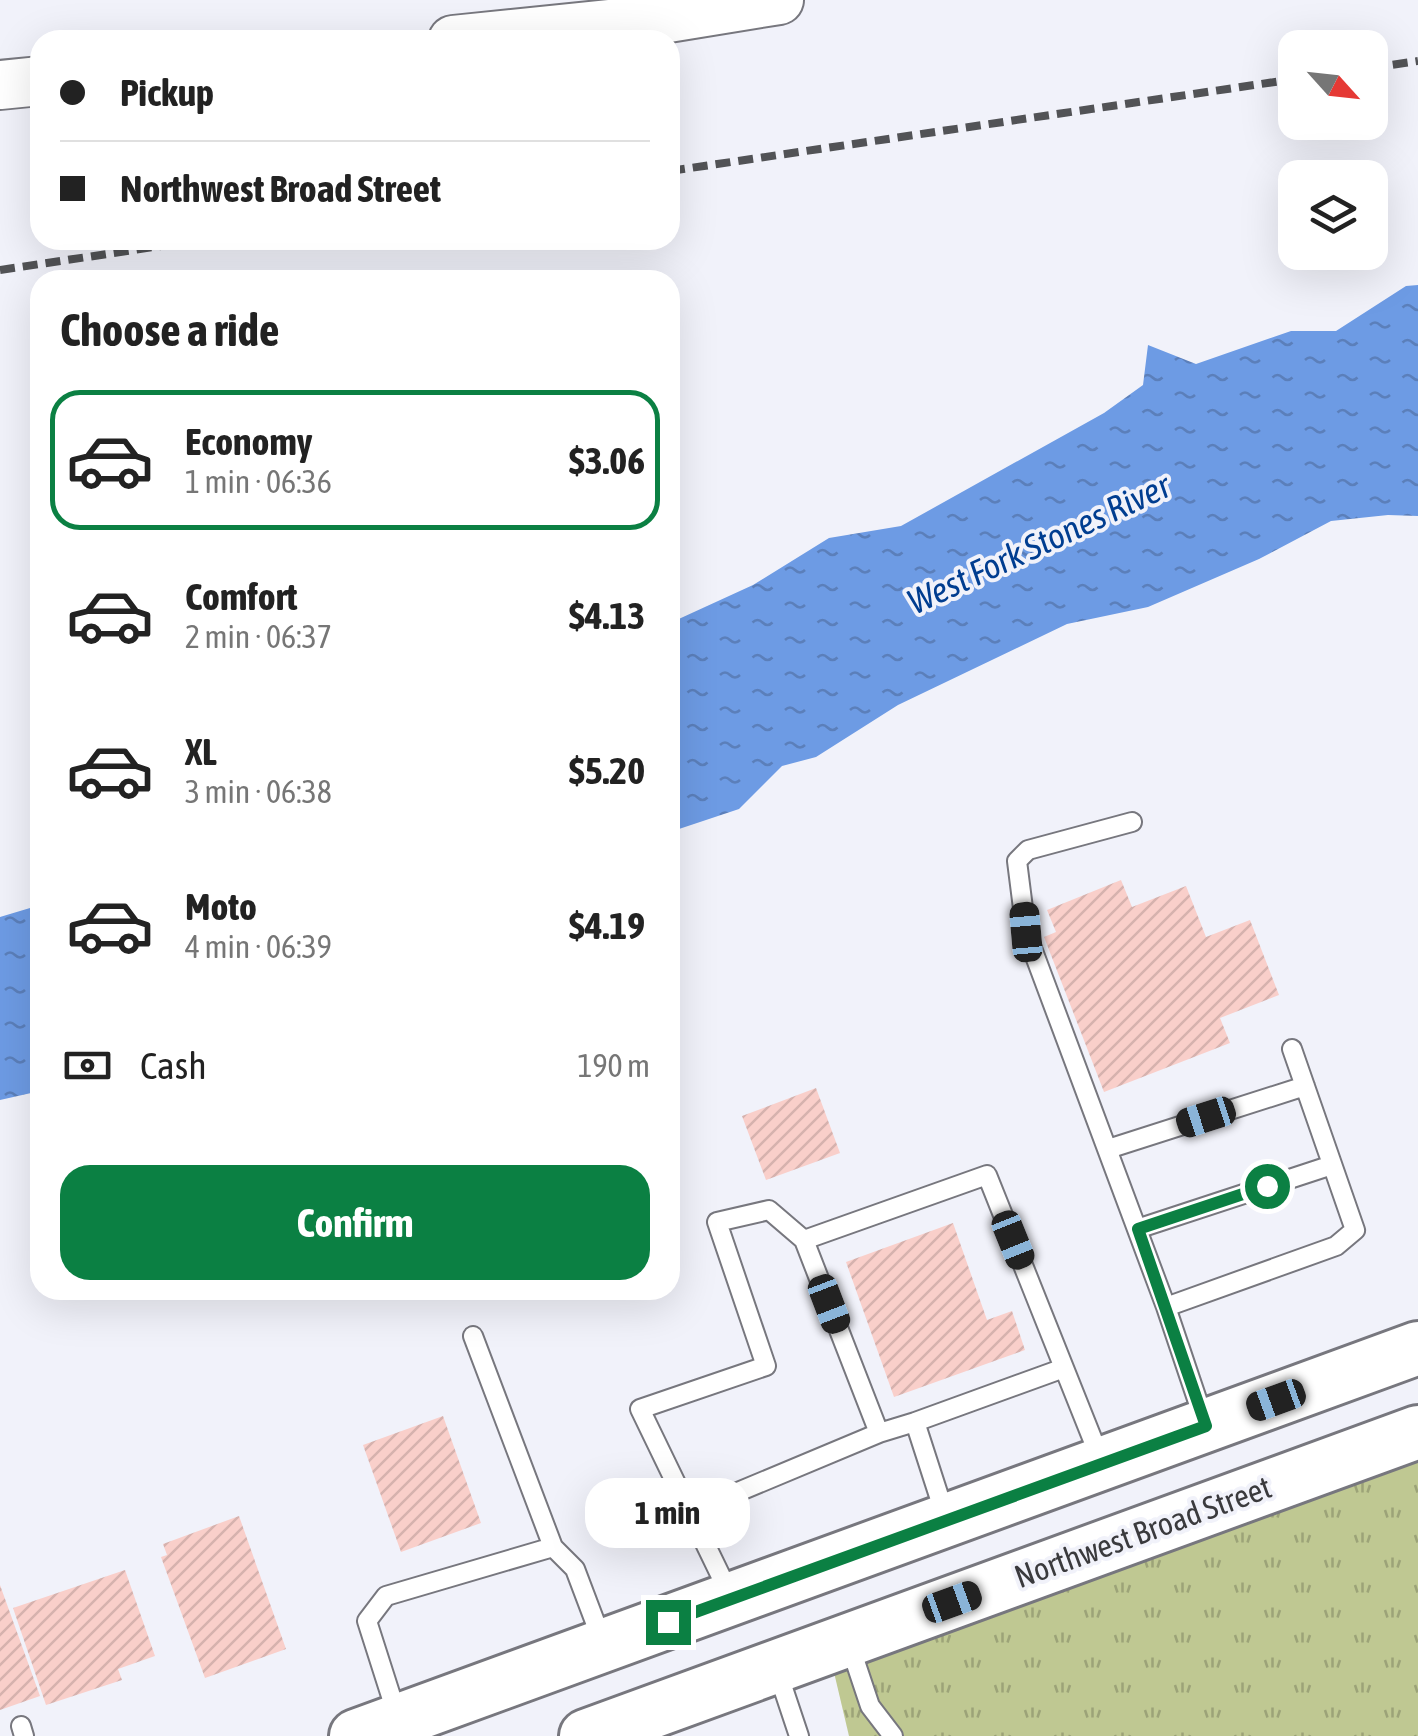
<!DOCTYPE html>
<meta charset="utf-8">
<style>
:root{--surface:#fff;--page:#f2f2f2;--text:#222;--muted:#767676;--line:#e0e0e0;--accent:#0b8043}
body{margin:0;font-family:"Asap Condensed",sans-serif;background:var(--page);color:var(--text);height:100vh;display:flex;flex-direction:column;font-size:38px;white-space:nowrap}
*{box-sizing:border-box;margin:0}
p{font-size:32px;color:var(--muted)}
.icon{flex:none;width:55px;height:55px;fill:none;stroke:currentColor;stroke-width:2;stroke-linecap:round;stroke-linejoin:round}
.map{position:relative;flex:1;overflow:hidden}
.drawer{position:absolute;left:30px;top:270px;width:650px;height:1030px;display:flex;flex-direction:column;background:var(--surface);border-radius:30px;box-shadow:0 10px 40px #0002}
.drawer>*{flex:none}
.guide{position:absolute;left:30px;top:30px;width:650px;height:220px;border-radius:30px;box-shadow:0 10px 40px #0002;display:grid;align-content:center;height:220px;padding:0 30px;background:var(--surface)}
.needle{width:65px;rotate:117deg}
.controls{position:absolute;left:1278px;top:30px;display:grid;gap:20px}
.controls a{display:grid;place-items:center;width:110px;height:110px;border-radius:20px;background:var(--surface);box-shadow:0 10px 40px #0002;font-size:50px}
.end{position:absolute;width:45px;height:45px;margin:-22px;border:12px solid #0b8043;background:#fff;box-shadow:0 0 0 5px #fff}
.from{border-radius:50%}
.bubble{position:absolute;height:70px;border-radius:30px;background:var(--surface);box-shadow:0 10px 40px #0002;font-size:32px;font-weight:700;line-height:70px;text-align:center}
.car{position:absolute;width:30px;height:60px;margin:-30px -15px;border-radius:12px;box-shadow:0 0 8px 2px #0007;background:linear-gradient(#222 24%,#8ab4d8 0 40%,#222 0 76%,#8ab4d8 0 86%,#222 0)}
.guide b{display:flex;align-items:center;gap:35px;height:95px;font-size:38px}
.guide b+b{border-top:2px solid var(--line)}
.guide i{width:25px;height:25px;background:var(--text)}
ul{padding:0;list-style:none}
li{display:flex;align-items:center;gap:30px;height:140px;margin:0 20px 15px;padding:0 10px;border:5px solid transparent;border-radius:30px}
li div{flex:1}
li b{display:block;font-size:38px}
li em{font-style:normal;font-weight:700}
li.on{border-color:var(--accent)}
li>.icon{width:90px;height:90px;stroke-width:1.5}
h2{padding:0 30px;font-size:45px;line-height:120px}
.pay{display:flex;align-items:center;gap:25px;height:110px;padding:0 30px;font-size:38px}
.pay p{margin-inline-start:auto}
.primary-button{display:flex;gap:20px;margin-top:auto;padding:20px 30px}
.primary-button a{flex:1;height:115px;border-radius:30px;background:var(--accent);color:#fff;font-size:40px;font-weight:700;line-height:115px;text-align:center}
.map>svg:first-child{display:block}
</style>
<div class="map">
<svg width="1418" height="1736" viewBox="0 0 1418 1736">
<defs>
<pattern id="grass-tufts" width="24" height="20" patternUnits="userSpaceOnUse" patternTransform="scale(2.5)"><rect width="24" height="20" fill="#bfc892"/><path d="M3 7l-1-3M5 7V3M7 7l1-3M15 17l-1-3M17 17v-4M19 17l1-3" fill="none" stroke="#9ca378"/></pattern>
<pattern id="water-ripples" width="26" height="14" patternUnits="userSpaceOnUse" patternTransform="scale(2.5)"><rect width="26" height="14" fill="#6d9be4"/><path d="M2 4q2-2 4 0t4 0M15 11q2-2 4 0t4 0" fill="none" stroke="#5b7fba"/></pattern>
<pattern id="building-hatch" width="6" height="6" patternUnits="userSpaceOnUse" patternTransform="scale(2.5)"><rect width="6" height="6" fill="#f9cfca"/><path d="M-1 1l2-2M0 6l6-6M5 7l2-2" fill="none" stroke="#d6b2ae"/></pattern>
</defs>
<rect width="100%" height="100%" fill="#f1f2fa"/>
<path fill="url(#grass-tufts)" d="M1418 1456V1736H849L828 1647Z"/>
<path fill="url(#water-ripples)" d="M1418 285V516L1388 515 1331 521 1259 559 1148 607 1067 624 898 705 816 757 782 766 739 809 670 832V623L753 585 829 538 901 526 1104 413 1143 385 1148 345 1196 364 1291 331H1336L1406 286Z
M40 905V1091L0 1100V917Z"/>
<path fill="url(#building-hatch)" d="M1121 880 1132 907 1186 886 1206 937 1250 920 1279 995 1220 1018 1230 1043 1104 1092 1044 937 1056 932 1047 910Z
M816 1088 840 1153 766 1180 742 1116Z
M953 1223 987 1320 1012 1311 1025 1350 894 1397 846 1262Z
M443 1416 481 1523 401 1552 363 1445Z
M239 1516 286 1649 205 1678 161 1557 167 1555 163 1544Z
M125 1570 155 1656 118 1669 122 1680 46 1705 13 1608Z
M0 1585 40 1696 0 1710Z"/>
<g fill="none" stroke-linecap="round" stroke-linejoin="round">
<defs>
<path id="lane" d="M1132 822 1028 850 1017 861 1026 932 1166 1307 1204 1420
M1108 1149 1305 1086
M1137 1229 1332 1165
M804 1240 879 1433 915 1422 946 1518
M1166 1307 1336 1246 1355 1230 1292 1049
M473 1336 553 1547
M915 1422 1064 1368
M690 1512 879 1433
M730 1595 640 1409 766 1366 717 1222 769 1210 804 1240 987 1175 1100 1458
M849 1643 870 1706 893 1736
M777 1670 799 1736
M397 1715 367 1621 386 1596 553 1547 575 1569 603 1643
M21 1726 24 1736"/>
<path id="secondary" d="M453 40 668 18 779 0
M0 85 40 81"/>
<path id="primary" d="M356 1736 1418 1348
M586 1736 1418 1432"/>
</defs>
<use href="#lane" stroke="#77777e" stroke-width="22"/>
<use href="#secondary" stroke="#77777e" stroke-width="52"/>
<use href="#primary" stroke="#77777e" stroke-width="58"/>
<use href="#lane" stroke="#fff" stroke-width="18"/>
<use href="#secondary" stroke="#fff" stroke-width="48"/>
<use href="#primary" stroke="#fff" stroke-width="52"/>
<path stroke="#525356" stroke-width="8" stroke-dasharray="15 8" stroke-linecap="butt" d="M1370 68 1418 61
M670 171 1295 79
M0 270 201 240"/>
</g>
<g fill="none" stroke-linecap="round" stroke-linejoin="round">
<path stroke="#0b8043" stroke-width="12" d="M668 1622 1206 1426 1138 1229 1267 1186"/>
</g>
<g text-anchor="middle" stroke-width="8" stroke-linejoin="round" paint-order="stroke">
<g font-size="32" fill="#3a3a3d" stroke="#f1f2fa">
<text transform="translate(1143 1532) rotate(-20)" y="11">Northwest Broad Street</text>
</g>
<g font-size="35" font-style="italic" fill="#003d90" stroke="#f1f2fa">
<text transform="translate(1039 544) rotate(-25)" y="12">West Fork Stones River</text>
</g>
</g>
</svg>
<div class="controls">
<a><svg class="needle" viewBox="-14 -14 28 28"><path d="M0-13l5 13h-10z" fill="#e53935"/><path d="M0 13l5-13h-10z" fill="#767676"/></svg></a>
<a><svg class="icon" aria-label="layers" viewBox="0 0 24 24"><path d="M12 4l9 5-9 5-9-5zM3 14l9 5 9-5"/></svg></a>
</div>
<i class="end from" style="left:1267px;top:1186px"></i>
<i class="end" style="left:668px;top:1622px"></i>
<div class="bubble" style="left:585px;top:1478px;width:165px">1 min</div>
<i class="car" style="left:1026px;top:932px;rotate:355deg"></i>
<i class="car" style="left:1206px;top:1117px;rotate:252deg"></i>
<i class="car" style="left:1013px;top:1240px;rotate:158deg"></i>
<i class="car" style="left:829px;top:1304px;rotate:159deg"></i>
<i class="car" style="left:1276px;top:1400px;rotate:250deg"></i>
<i class="car" style="left:952px;top:1602px;rotate:70deg"></i>
<div class="guide">
<b><i class="from"></i>Pickup</b>
<b><i></i>Northwest Broad Street</b>
</div>
<section class="drawer">
<h2>Choose a ride</h2>
<ul>
<li class="on"><svg class="icon" aria-label="car" viewBox="0 0 24 24"><path d="M5 17H2v-5l4-1 3-4h7l3 4 3 1v5h-3M9 17h6M6 11h13"/><circle cx="7" cy="17" r="2"/><circle cx="17" cy="17" r="2"/></svg><div><b>Economy</b><p>1 min · 06:36</p></div><em>$3.06</em></li>
<li><svg class="icon" aria-label="car" viewBox="0 0 24 24"><path d="M5 17H2v-5l4-1 3-4h7l3 4 3 1v5h-3M9 17h6M6 11h13"/><circle cx="7" cy="17" r="2"/><circle cx="17" cy="17" r="2"/></svg><div><b>Comfort</b><p>2 min · 06:37</p></div><em>$4.13</em></li>
<li><svg class="icon" aria-label="car" viewBox="0 0 24 24"><path d="M5 17H2v-5l4-1 3-4h7l3 4 3 1v5h-3M9 17h6M6 11h13"/><circle cx="7" cy="17" r="2"/><circle cx="17" cy="17" r="2"/></svg><div><b>XL</b><p>3 min · 06:38</p></div><em>$5.20</em></li>
<li><svg class="icon" aria-label="car" viewBox="0 0 24 24"><path d="M5 17H2v-5l4-1 3-4h7l3 4 3 1v5h-3M9 17h6M6 11h13"/><circle cx="7" cy="17" r="2"/><circle cx="17" cy="17" r="2"/></svg><div><b>Moto</b><p>4 min · 06:39</p></div><em>$4.19</em></li>
</ul>
<div class="pay"><svg class="icon" aria-label="cash" viewBox="0 0 24 24"><path d="M3 7h18v10H3z"/><circle cx="12" cy="12" r="2"/></svg>Cash<p>190 m</p></div>
<div class="primary-button"><a>Confirm</a></div>
</section>
</div>
